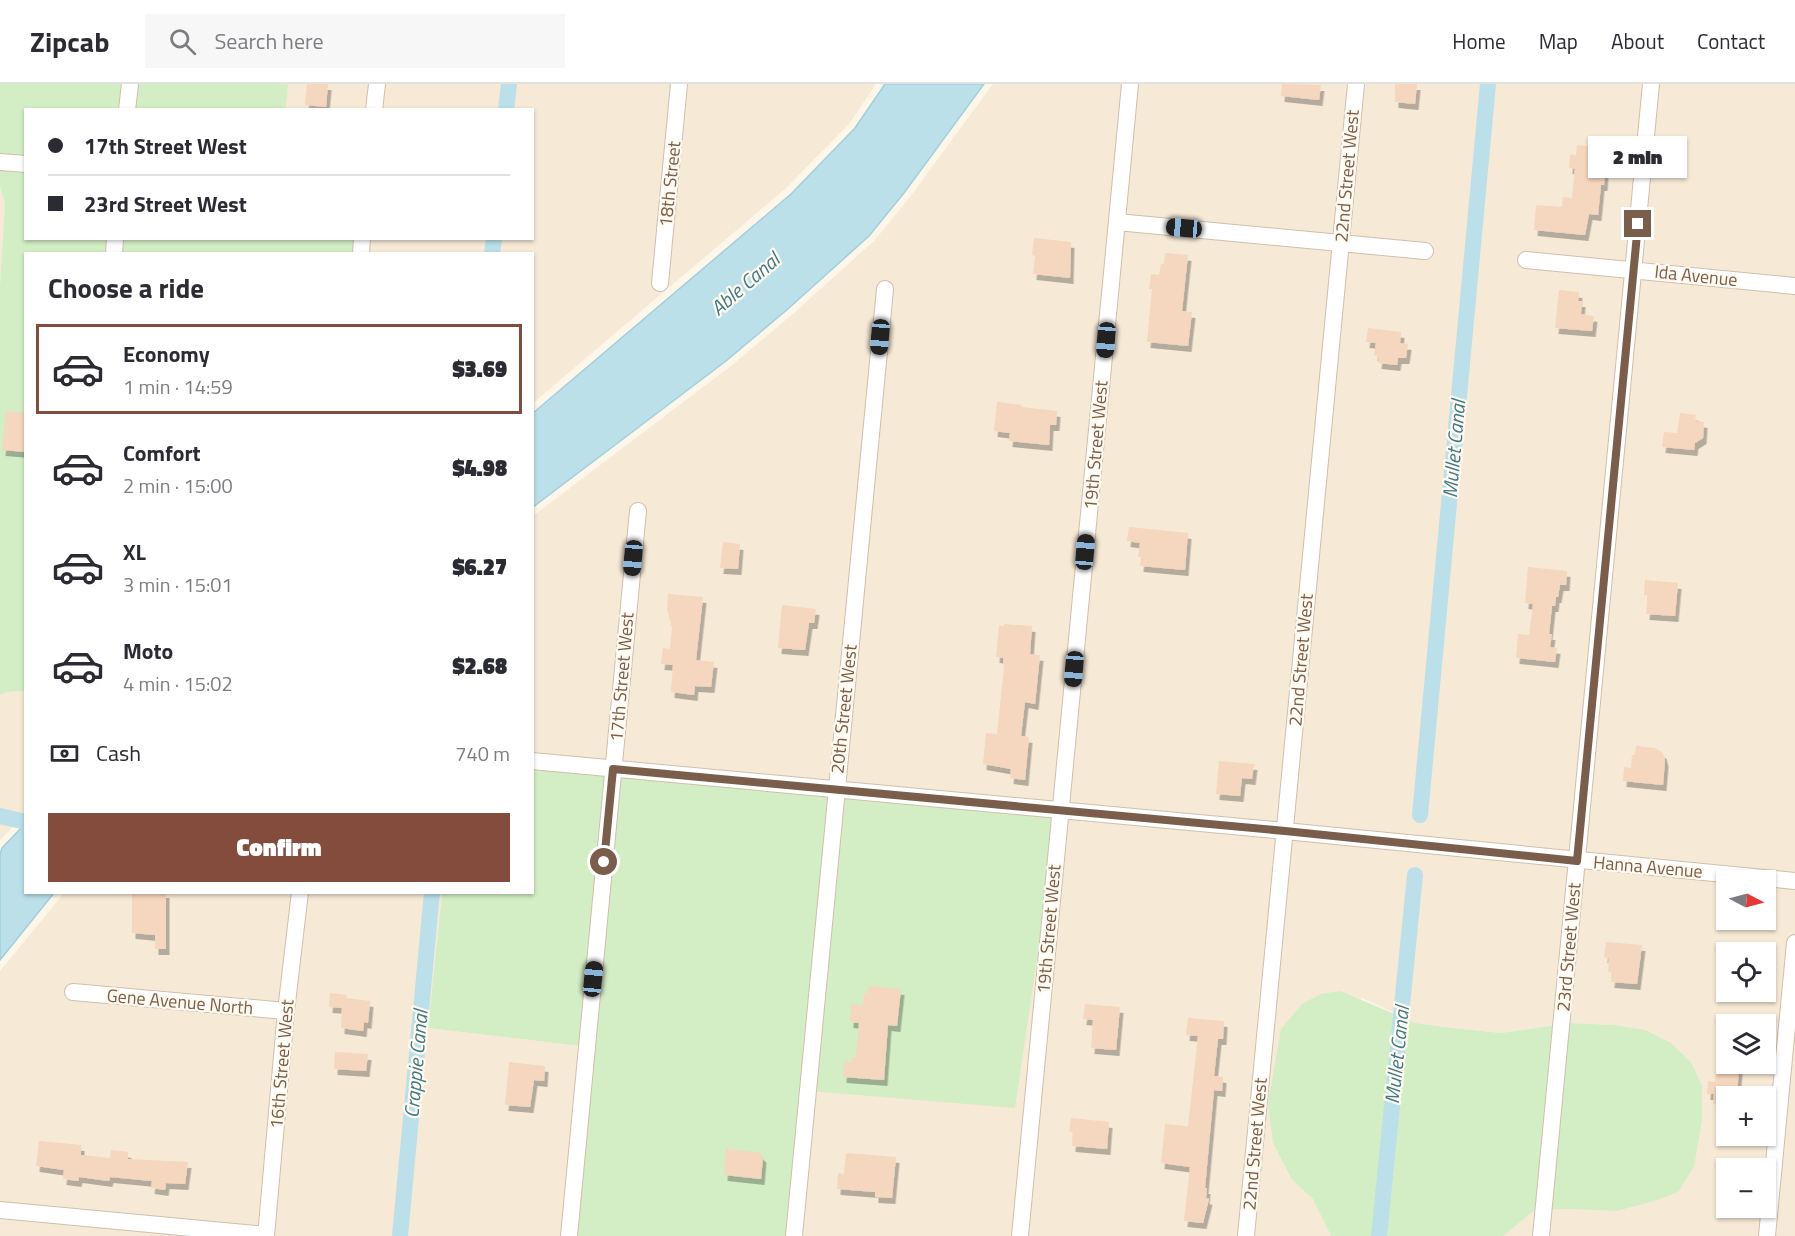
<!DOCTYPE html>
<meta charset="utf-8">
<style>
:root{--surface:#fff;--page:#f7f7f7;--text:#2b2b33;--muted:#7c7c81;--line:#e1e1e2;--accent:#834c3c}
body{margin:0;font-family:"Titillium Web",sans-serif;background:var(--page);color:var(--text);height:100vh;display:flex;flex-direction:column;font-size:22px;white-space:nowrap}
*{box-sizing:border-box;margin:0}
p{font-size:20px;color:var(--muted)}
.icon{flex:none;width:33px;height:33px;fill:none;stroke:currentColor;stroke-width:2;stroke-linecap:round;stroke-linejoin:round}
.map{position:relative;flex:1;overflow:hidden}
.details{position:absolute;left:24px;top:168px;width:510px;height:642px;display:flex;flex-direction:column;background:var(--surface);border-radius:0px;box-shadow:0 2px 4px #0004}
.details>*{flex:none}
.top-card{position:absolute;left:24px;top:24px;width:510px;height:132px;border-radius:0px;box-shadow:0 2px 4px #0004;display:grid;align-content:center;height:132px;padding:0 24px;background:var(--surface)}
.needle{width:39px;rotate:96deg}
.buttons{position:absolute;left:1716px;top:786px;display:grid;gap:12px}
.buttons a{display:grid;place-items:center;width:60px;height:60px;border-radius:0px;background:var(--surface);box-shadow:0 2px 4px #0004;font-size:30px}
.end{position:absolute;width:27px;height:27px;margin:-14px;border:8px solid #7a5d4a;background:#fff;box-shadow:0 0 0 3px #fff}
.from{border-radius:50%}
.bubble{position:absolute;height:42px;border-radius:0px;background:var(--surface);box-shadow:0 2px 4px #0004;font-size:20px;font-weight:800;line-height:42px;text-align:center}
.car{position:absolute;width:18px;height:36px;margin:-18px -9px;border-radius:8px;box-shadow:0 0 4px 2px #0007;background:linear-gradient(#222 24%,#8ab4d8 0 40%,#222 0 76%,#8ab4d8 0 86%,#222 0)}
.top-card b{display:flex;align-items:center;gap:21px;height:57px;font-size:22px}
.top-card b+b{border-top:2px solid var(--line)}
.top-card i{width:15px;height:15px;background:var(--text)}
ul{padding:0;list-style:none}
li{display:flex;align-items:center;gap:18px;height:90px;margin:0 12px 9px;padding:0 12px;border:3px solid transparent;border-radius:0px}
li div{flex:1}
li b{display:block;font-size:22px}
li em{font-style:normal;font-weight:800}
li.on{border-color:var(--accent)}
li>.icon{width:54px;height:54px;stroke-width:1.5}
h2{padding:0 24px;font-size:27px;line-height:72px}
.pay{display:flex;align-items:center;gap:15px;height:66px;padding:0 24px;font-size:22px}
.pay p{margin-inline-start:auto}
.action{display:flex;gap:12px;margin-top:auto;padding:12px 24px}
.action a{flex:1;height:69px;border-radius:0px;background:var(--accent);color:#fff;font-size:24px;font-weight:800;line-height:69px;text-align:center}
header{display:flex;align-items:center;gap:36px;box-sizing:border-box;height:84px;padding:0 30px;background:var(--surface);border-bottom:2px solid var(--line)}
header strong{font-size:28px}
nav{display:flex;gap:33px;margin-inline-start:auto;font-size:21px}
.search{width:420px;height:54px;background:var(--page);display:flex;align-items:center;gap:15px;box-sizing:border-box;padding:0 21px;border-radius:0px;color:var(--muted);font-size:22px}
.map>svg:first-child{display:block}
</style>
<header>
<strong>Zipcab</strong>
<div class="search"><svg class="icon" aria-label="search" viewBox="0 0 24 24"><circle cx="10" cy="10" r="6"/><path d="M15 15l6 6"/></svg>Search here</div>
<nav><a>Home</a><a>Map</a><a>About</a><a>Contact</a></nav>
</header>
<div class="map">
<svg width="1795" height="1152" viewBox="0 0 1795 1152">
<defs>
<filter id="shadow"><feDropShadow dx="3.5" dy="6" stdDeviation="0" flood-color="#0004"/></filter>
</defs>
<rect width="100%" height="100%" fill="#fef6e8"/>
<path fill="#f6e9d6" fill-rule="evenodd" d="M288 0H876L849 40 785 105 533 319 532 170 368 169 369 155 532 154V26H286Z
M993 0H1795V1152H1503L1534 1127 1562 1125 1617 1127 1658 1116 1678 1108 1613 941 1570 939 1501 949 1453 944 1416 939 1362 914 1273 1059 1292 1096 1313 1115 1331 1152H793L533 680V432L731 282 794 229 874 157 910 113ZM1726 796H1766V836H1726ZM1726 868H1766V908H1726ZM1726 940H1766V980H1726ZM1726 1012H1766V1052H1726ZM1726 1084H1766V1124H1726Z
M0 103 5 119 0 201Z
M25 607V730L0 756V611L8 608Z
M64 809H442L428 944 589 963 568 1152H0V887Z"/>
<path fill="#d3edc5" d="M0 0H288L286 25 26 26V154L369 155 368 170H26L25 607 8 608 0 611V201L5 119 0 103Z
M533 680 1058 731 1015 1024 810 1007 793 1152H568L589 963 428 944 442 809 532 808Z
M1340 907 1416 939 1453 944 1501 949 1570 939 1613 941 1645 946 1671 959 1691 978 1702 1002V1036L1694 1083 1678 1108 1658 1116 1617 1127 1562 1125 1534 1127 1503 1152H1331L1313 1115 1292 1096 1273 1059 1268 1020 1281 945 1302 920 1321 910Z"/>
<path fill="#bbe0e9" stroke="#a0d0dc" stroke-width="1.5" d="M885 0H984L904 109 869 152 789 224 726 277 533 423V329L791 110 855 44Z
M25 740 26 808 54 809 0 876V770L2 764Z"/>
<g fill="none" stroke-linecap="round" stroke-linejoin="round">
<path stroke="#bbe0e9" stroke-width="16" d="M506 26 509 0
M492 170 494 154
M1420 731 1488 0
M0 732 26 738
M400 1152 432 808
M1379 1152 1415 791"/>
</g>
<path fill="#f5d6be" filter="url(#shadow)" d="M307 0H328L326 23 305 21Z
M1282 0 1321 1 1319 16 1281 12Z
M1395 0H1417L1415 20 1395 18Z
M1577 61 1597 63 1596 80H1601V86H1605L1604 101H1601L1598 131 1589 130 1585 151 1534 146 1536 121 1562 123 1563 113 1572 114 1575 85 1569 84 1570 70 1576 71Z
M1034 154 1071 158 1070 194 1033 190 1035 172 1032 171Z
M1165 169 1188 171 1182 227 1192 228 1188 262 1147 258 1152 205H1149L1151 190 1159 191 1161 180H1164Z
M1559 206 1579 208 1578 217H1582L1581 230 1594 232 1592 247 1555 244Z
M1368 244 1401 248 1400 259 1408 260 1406 274H1398L1397 281 1378 279 1379 272 1374 271 1376 259 1366 258Z
M997 318 1022 321V323L1057 327 1056 341H1050L1049 361 1009 357 1010 349 994 347Z
M6 327 26 329V368L2 366Z
M1680 329 1696 331 1695 337 1704 338 1703 354 1695 359 1694 366 1662 363 1664 348 1677 349Z
M1129 443 1188 449 1185 486 1140 482 1141 473H1138L1140 459 1127 457Z
M723 458 740 460 738 485 720 484Z
M1528 483 1567 487 1566 501H1560L1558 513H1556L1555 522H1552L1549 550H1552L1550 563 1557 564 1555 578 1516 574 1518 550 1529 551 1533 520 1525 519Z
M1645 496 1678 499 1675 532 1646 530 1648 511H1644Z
M668 510 703 513 696 576 714 578 711 603 695 602 694 611 671 608 673 581 661 580 663 564 670 565 672 544 667 525Z
M782 521 816 525 814 539H809L805 566 778 564Z
M1004 540 1032 542 1030 570 1040 571 1035 620 1025 618 1021 652 1029 653 1025 696 1010 694 1011 685 983 680 986 649 997 650 1004 583 1003 574 996 573 999 541 1003 542Z
M1636 662 1655 664 1663 669 1665 677 1663 701 1623 697 1624 683 1631 684 1632 671H1635Z
M1219 677 1254 680 1252 695 1242 694 1240 712 1216 710Z
M132 808H166V865H155V851L132 849Z
M1606 858 1642 861 1637 900 1611 898 1612 888H1608L1609 874 1604 873Z
M869 902 901 905 897 942 888 941 884 996 843 993 844 977 851 978 852 973H856L859 939 850 938 851 920 863 921 864 909H868Z
M330 909 347 911 346 914 370 917 368 939 364 938 363 947 341 944 342 924 329 923Z
M1085 920 1120 923 1116 966 1091 964 1093 936 1083 935Z
M1188 934 1224 937 1223 955H1218L1214 992 1223 993 1222 1007 1214 1006 1205 1104H1207L1206 1114 1209 1115 1203 1139 1184 1137 1190 1083 1161 1079 1165 1040 1188 1042 1198 952 1186 951Z
M335 968 368 970 366 987 334 985Z
M509 978 545 982 544 997 534 996 530 1023 505 1021Z
M1717 981 1739 983 1737 1012H1726V1021L1713 1020 1714 1010H1707L1708 997 1715 998Z
M1071 1034 1109 1038 1107 1065 1072 1062 1073 1048H1069Z
M39 1057 81 1061V1071L110 1074 111 1066 128 1068V1075L188 1078 185 1100 166 1099 165 1106 151 1104 152 1097 110 1093 109 1097 79 1093 78 1097 63 1095 64 1086 36 1082Z
M726 1065 758 1068 763 1073 761 1095 724 1091Z
M846 1069 896 1073 892 1114 875 1113V1108L837 1105 838 1089 844 1090Z"/>
<g fill="none" stroke-linecap="round" stroke-linejoin="round">
<defs>
<path id="minor" d="M127 26 130 0
M374 26 377 0
M0 78 26 80
M1117 138 1425 167
M114 170 115 154
M361 170 362 154
M1526 176 1795 202
M660 199 679 0
M532 677 1285 747 1795 797
M73 908 286 927
M0 1126 266 1151
M266 1152 286 927 300 808
M569 1152 638 427
M794 1152 885 205
M1020 1152 1130 0
M1246 1152 1356 0
M1541 1152 1651 0
M1767 1152 1795 859"/>
</defs>
<use href="#minor" stroke="#d1bfac" stroke-width="18"/>
<use href="#minor" stroke="#fff" stroke-width="16"/>
</g>
<g fill="none" stroke-linecap="round" stroke-linejoin="round">
<path stroke="#7a5d4a" stroke-width="8" d="M604 778 613 685 1285 747 1577 777 1638 140"/>
</g>
<g text-anchor="middle" stroke-width="4.5" stroke-linejoin="round" paint-order="stroke">
<g font-size="18" fill="#7a5d4a" stroke="#fffaf0">
<text transform="translate(1347 92) rotate(-85)" y="6">22nd Street West</text>
<text transform="translate(670 100) rotate(-84)" y="6">18th Street</text>
<text transform="translate(1696 192) rotate(6)" y="6">Ida Avenue</text>
<text transform="translate(1096 361) rotate(-85)" y="6">19th Street West</text>
<text transform="translate(1301 576) rotate(-85)" y="6">22nd Street West</text>
<text transform="translate(622 593) rotate(-85)" y="6">17th Street West</text>
<text transform="translate(844 625) rotate(-84)" y="6">20th Street West</text>
<text transform="translate(1648 783) rotate(5)" y="6">Hanna Avenue</text>
<text transform="translate(1049 845) rotate(-85)" y="6">19th Street West</text>
<text transform="translate(1569 863) rotate(-85)" y="6">23rd Street West</text>
<text transform="translate(180 918) rotate(5)" y="6">Gene Avenue North</text>
<text transform="translate(282 980) rotate(-85)" y="6">16th Street West</text>
<text transform="translate(1255 1060) rotate(-85)" y="6">22nd Street West</text>
</g>
<g font-size="20" font-style="italic" fill="#3f7887" stroke="#fffaf0">
<text transform="translate(745 200) rotate(-41)" y="7">Able Canal</text>
<text transform="translate(1454 365) rotate(-85)" y="7">Mullet Canal</text>
<text transform="translate(1397 971) rotate(-84)" y="7">Mullet Canal</text>
<text transform="translate(416 980) rotate(-85)" y="7">Crappie Canal</text>
</g>
</g>
</svg>
<div class="buttons">
<a><svg class="needle" viewBox="-14 -14 28 28"><path d="M0-13l5 13h-10z" fill="#e53935"/><path d="M0 13l5-13h-10z" fill="#7c7c81"/></svg></a>
<a><svg class="icon" aria-label="locate" viewBox="0 0 24 24"><circle cx="12" cy="12" r="6"/><path d="M12 2v4M12 18v4M2 12h4M18 12h4"/></svg></a>
<a><svg class="icon" aria-label="layers" viewBox="0 0 24 24"><path d="M12 4l9 5-9 5-9-5zM3 14l9 5 9-5"/></svg></a>
<a>+</a>
<a>−</a>
</div>
<i class="end from" style="left:604px;top:778px"></i>
<i class="end" style="left:1638px;top:140px"></i>
<div class="bubble" style="left:1588px;top:52px;width:99px">2 min</div>
<i class="car" style="left:1184px;top:144px;rotate:275deg"></i>
<i class="car" style="left:880px;top:253px;rotate:185deg"></i>
<i class="car" style="left:1106px;top:256px;rotate:185deg"></i>
<i class="car" style="left:1085px;top:468px;rotate:5deg"></i>
<i class="car" style="left:633px;top:474px;rotate:185deg"></i>
<i class="car" style="left:1074px;top:585px;rotate:185deg"></i>
<i class="car" style="left:593px;top:895px;rotate:6deg"></i>
<div class="top-card">
<b><i class="from"></i>17th Street West</b>
<b><i></i>23rd Street West</b>
</div>
<section class="details">
<h2>Choose a ride</h2>
<ul>
<li class="on"><svg class="icon" aria-label="car" viewBox="0 0 24 24"><path d="M5 17H2v-5l4-1 3-4h7l3 4 3 1v5h-3M9 17h6M6 11h13"/><circle cx="7" cy="17" r="2"/><circle cx="17" cy="17" r="2"/></svg><div><b>Economy</b><p>1 min · 14:59</p></div><em>$3.69</em></li>
<li><svg class="icon" aria-label="car" viewBox="0 0 24 24"><path d="M5 17H2v-5l4-1 3-4h7l3 4 3 1v5h-3M9 17h6M6 11h13"/><circle cx="7" cy="17" r="2"/><circle cx="17" cy="17" r="2"/></svg><div><b>Comfort</b><p>2 min · 15:00</p></div><em>$4.98</em></li>
<li><svg class="icon" aria-label="car" viewBox="0 0 24 24"><path d="M5 17H2v-5l4-1 3-4h7l3 4 3 1v5h-3M9 17h6M6 11h13"/><circle cx="7" cy="17" r="2"/><circle cx="17" cy="17" r="2"/></svg><div><b>XL</b><p>3 min · 15:01</p></div><em>$6.27</em></li>
<li><svg class="icon" aria-label="car" viewBox="0 0 24 24"><path d="M5 17H2v-5l4-1 3-4h7l3 4 3 1v5h-3M9 17h6M6 11h13"/><circle cx="7" cy="17" r="2"/><circle cx="17" cy="17" r="2"/></svg><div><b>Moto</b><p>4 min · 15:02</p></div><em>$2.68</em></li>
</ul>
<div class="pay"><svg class="icon" aria-label="cash" viewBox="0 0 24 24"><path d="M3 7h18v10H3z"/><circle cx="12" cy="12" r="2"/></svg>Cash<p>740 m</p></div>
<div class="action"><a>Confirm</a></div>
</section>
</div>
